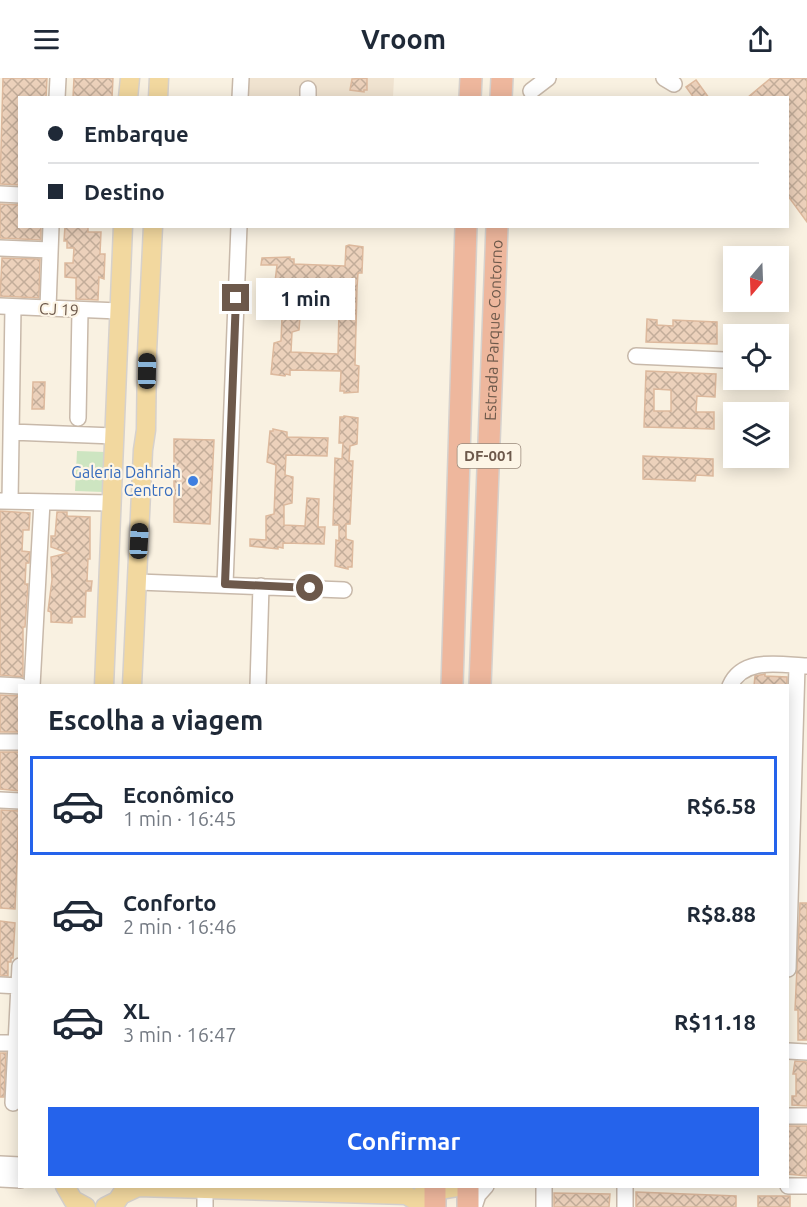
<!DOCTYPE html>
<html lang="pt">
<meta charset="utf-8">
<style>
:root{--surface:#fff;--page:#f6f6f7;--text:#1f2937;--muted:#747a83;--line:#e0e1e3;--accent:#2563eb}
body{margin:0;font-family:Ubuntu,sans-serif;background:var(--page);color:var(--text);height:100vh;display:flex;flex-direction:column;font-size:22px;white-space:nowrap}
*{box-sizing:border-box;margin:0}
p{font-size:20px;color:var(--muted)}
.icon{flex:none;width:33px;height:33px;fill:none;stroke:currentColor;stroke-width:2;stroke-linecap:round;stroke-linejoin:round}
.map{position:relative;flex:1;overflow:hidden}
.side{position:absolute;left:18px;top:606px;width:771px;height:504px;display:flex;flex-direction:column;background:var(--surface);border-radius:0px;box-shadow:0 3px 15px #0003}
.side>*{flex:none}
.hud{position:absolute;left:18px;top:18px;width:771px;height:132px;border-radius:0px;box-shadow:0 3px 15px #0003;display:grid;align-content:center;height:132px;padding:0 30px;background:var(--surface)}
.needle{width:39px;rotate:199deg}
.controls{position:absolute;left:723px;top:168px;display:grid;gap:12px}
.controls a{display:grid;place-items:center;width:66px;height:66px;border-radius:0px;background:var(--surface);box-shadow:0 3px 15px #0003;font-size:30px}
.end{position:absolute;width:27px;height:27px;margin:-14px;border:8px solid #6d594b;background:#fff;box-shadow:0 0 0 3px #fff}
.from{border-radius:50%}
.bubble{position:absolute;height:42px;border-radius:0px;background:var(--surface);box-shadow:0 3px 15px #0003;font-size:20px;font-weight:600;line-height:42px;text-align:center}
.car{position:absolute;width:18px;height:36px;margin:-18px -9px;border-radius:8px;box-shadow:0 0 4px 2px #0007;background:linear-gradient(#222 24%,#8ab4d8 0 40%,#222 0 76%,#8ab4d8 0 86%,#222 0)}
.hud b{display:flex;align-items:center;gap:21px;height:57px;font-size:22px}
.hud b+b{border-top:2px solid var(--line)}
.hud i{width:15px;height:15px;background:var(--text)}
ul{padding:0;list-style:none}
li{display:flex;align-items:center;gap:18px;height:99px;margin:0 12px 9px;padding:0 18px;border:3px solid transparent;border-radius:0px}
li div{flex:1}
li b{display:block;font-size:22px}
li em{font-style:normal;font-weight:600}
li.active{border-color:var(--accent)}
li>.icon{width:54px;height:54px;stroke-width:1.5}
h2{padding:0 30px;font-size:27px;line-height:72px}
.cta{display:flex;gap:12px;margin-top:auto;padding:12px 30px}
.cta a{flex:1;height:69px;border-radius:0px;background:var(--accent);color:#fff;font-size:24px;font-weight:600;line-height:69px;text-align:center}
header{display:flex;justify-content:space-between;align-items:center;height:78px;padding:0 30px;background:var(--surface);font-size:27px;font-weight:600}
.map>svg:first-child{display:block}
</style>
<header><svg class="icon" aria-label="menu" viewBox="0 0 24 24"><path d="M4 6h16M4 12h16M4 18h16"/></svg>Vroom<svg class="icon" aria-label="share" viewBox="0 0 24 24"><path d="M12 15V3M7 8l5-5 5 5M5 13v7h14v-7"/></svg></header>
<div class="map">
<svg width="807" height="1129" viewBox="0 0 807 1129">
<defs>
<pattern id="building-cross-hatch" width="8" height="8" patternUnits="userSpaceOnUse" patternTransform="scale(1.5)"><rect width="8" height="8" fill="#ecd1bb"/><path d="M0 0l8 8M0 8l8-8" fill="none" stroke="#c3ad9a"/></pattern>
</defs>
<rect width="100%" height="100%" fill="#f9f1e1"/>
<path fill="#f0e3d0" d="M241 0H394L393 19 240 20Z"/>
<path fill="#cde5c1" d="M77 373 105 374 103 414 75 413Z"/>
<path fill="url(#building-cross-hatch)" stroke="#ddb99d" stroke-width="1.5" fill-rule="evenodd" d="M3 0H47L46 20H20V107L0 106Z
M74 0H113L112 20H73Z
M367 0V12H364V14L350 12 352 1Z
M771 0H807V144L788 118V20H747Z
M696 2 709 20H694L686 9Z
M0 126 20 127V148H41V162L0 160Z
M65 148H88V154H101L100 176H105L104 201 99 199 98 222 76 221V200L65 199V185H73L74 170H67V163H64Z
M349 167 363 169 362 195H358L357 210 355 287 359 288 358 314 344 315V313H340L341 293 290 292V297L286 296 285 298 271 296 274 265 281 263 283 214 274 212 277 187H261L262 180 290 179V181H294V186L345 188 346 168ZM294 203 316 204 315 232 339 233 338 276 291 274 292 254 299 252 301 226 293 224Z
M2 180 40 181 39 220 0 218Z
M647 241 657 242V247L673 248V242L717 244V266L646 264Z
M646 293 716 296 715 319 697 318 696 334H714V351L644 349ZM654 311 671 312V333H654Z
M33 304H45L44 331H32Z
M344 338 358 340 357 366 350 368 349 383H353L350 446H346V461L353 463 352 489H348V491L335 488 336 462 339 463V447H333L335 380 342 381 343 365H339L340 339H344Z
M273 351 287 354V359L328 360 327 378 286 377 285 397 293 399 292 425 284 427V447L305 448 307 420 319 421 318 449H325L324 466 283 465V470L278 469V471L250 468V461L266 462V438L274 436 276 387 267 384 270 353H273Z
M174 361 214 362 210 446 174 444Z
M643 378 713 381V398L696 397 695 403 643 401Z
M0 433 30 435 29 452H23L22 473 30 474 29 485H26L25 506H28L25 549H23V599L0 597Z
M57 434H67V438L90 439V481H88L87 503H92L91 513H86L85 539H72V545L51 544V534L48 533 52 502 51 479 68 475 51 469V458H55Z
M765 596V598L787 599V608H754L755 598Z
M0 617 20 618V654H0Z
M0 674H19L20 713 0 711Z
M1 732 19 733 15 831 0 830Z
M800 825H807V962H798V932H795Z
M0 843 15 845 13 880H11V884H8V898L0 897Z
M0 975H6L4 1019H0Z
M795 983 807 984V1028L792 1027V1018H796V996H793Z
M788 1048H807V1098L788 1096Z
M636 1114 736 1118V1129H636Z
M554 1115 610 1116 609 1129H554Z
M758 1118H790V1129H758Z"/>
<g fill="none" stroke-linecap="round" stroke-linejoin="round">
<defs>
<path id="minor" d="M664 0 674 6
M531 13 548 0
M57 20 58 0
M240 20 241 0
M308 20V11
M0 116 20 117
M0 170 50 172
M0 228 119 233
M48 230 51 148
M636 278 724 282
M78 340 80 233
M11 354 114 358
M0 423 111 425
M10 423 13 229
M138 504 344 512
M225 506 239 148
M0 607 20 608
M32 608 42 424
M258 608 261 508
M730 608C743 578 781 587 807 588
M0 664H20
M0 722 20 723
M788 891 797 588
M0 907 19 908
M0 965H15
M788 973 807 974
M13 1025 20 888
M788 1038H807
M0 1086 20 1087
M0 1101 20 1102
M788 1108H807
M205 1129V1110
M474 1129 478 1117 486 1108
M544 1129V1108
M625 1129V1108"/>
<path id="major" d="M128 20 130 0
M158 20 159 0
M104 608 123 148
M132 608 143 372 146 352 147 274 153 148
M65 1108 73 1122 86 1129
M423 1115 464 1108
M123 1116 138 1109 406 1117 427 1129
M105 1129 117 1123 127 1108"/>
<g id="highway">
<path d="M470 20 471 0"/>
<path d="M501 20 502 0"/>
<path d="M452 608 466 148"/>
<path id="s1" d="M480 608 497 148"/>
<path d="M435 1129V1108"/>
<path d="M468 1129V1108"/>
</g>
</defs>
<use href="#minor" stroke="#c8b9aa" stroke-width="18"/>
<use href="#major" stroke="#d6d1cd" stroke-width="21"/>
<use href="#highway" stroke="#d6d1cd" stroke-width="24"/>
<use href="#minor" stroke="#fff" stroke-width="15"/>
<use href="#major" stroke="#f2d89f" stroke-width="18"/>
<use href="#highway" stroke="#eeb79d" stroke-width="21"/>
</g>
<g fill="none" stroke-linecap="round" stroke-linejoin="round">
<path stroke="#6d594b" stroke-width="8" d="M236 220 225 506 310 510"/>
</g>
<circle fill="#3f7fe0" stroke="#fdf5e6" stroke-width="2" cx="193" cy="403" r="6"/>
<g text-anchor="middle" stroke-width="4.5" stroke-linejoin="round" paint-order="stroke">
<rect fill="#fdf5e6" stroke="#98887a" stroke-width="1.5" x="457.5" y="366" width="63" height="24" rx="4.5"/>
<g font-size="15" font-weight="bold" fill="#6d594b">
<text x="489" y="383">DF-001</text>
</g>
<g font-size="16" fill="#6d594b" stroke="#fdf5e6">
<text transform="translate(59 231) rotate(3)" y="6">CJ 19</text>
<text dy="6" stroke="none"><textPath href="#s1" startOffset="356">Estrada Parque Contorno</textPath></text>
</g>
<g font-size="16" fill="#366cbe" stroke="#fdf5e6" text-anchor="end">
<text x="181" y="400">Galeria Dahriah<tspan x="181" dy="18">Centro I</tspan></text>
</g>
</g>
</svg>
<div class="controls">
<a><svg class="needle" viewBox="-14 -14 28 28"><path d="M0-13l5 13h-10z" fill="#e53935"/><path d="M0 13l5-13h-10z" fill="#747a83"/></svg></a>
<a><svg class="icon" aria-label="locate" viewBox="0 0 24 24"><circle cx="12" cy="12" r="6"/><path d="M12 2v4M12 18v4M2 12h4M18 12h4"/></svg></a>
<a><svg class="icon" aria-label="layers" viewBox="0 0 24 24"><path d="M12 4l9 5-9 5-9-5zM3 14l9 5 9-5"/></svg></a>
</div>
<i class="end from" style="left:310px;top:510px"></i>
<i class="end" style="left:236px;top:220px"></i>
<div class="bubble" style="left:256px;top:200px;width:99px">1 min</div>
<i class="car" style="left:147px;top:293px;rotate:1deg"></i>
<i class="car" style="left:139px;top:463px;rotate:3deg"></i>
<div class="hud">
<b><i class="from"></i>Embarque</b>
<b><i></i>Destino</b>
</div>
<section class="side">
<h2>Escolha a viagem</h2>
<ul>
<li class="active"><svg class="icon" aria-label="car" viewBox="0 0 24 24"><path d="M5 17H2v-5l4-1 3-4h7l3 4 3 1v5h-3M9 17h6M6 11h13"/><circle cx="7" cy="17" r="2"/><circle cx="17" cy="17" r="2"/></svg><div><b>Econômico</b><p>1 min · 16:45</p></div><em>R$6.58</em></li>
<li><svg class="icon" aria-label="car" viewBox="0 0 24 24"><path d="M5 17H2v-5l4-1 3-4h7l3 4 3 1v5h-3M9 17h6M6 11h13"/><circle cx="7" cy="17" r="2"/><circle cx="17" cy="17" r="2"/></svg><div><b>Conforto</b><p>2 min · 16:46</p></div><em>R$8.88</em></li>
<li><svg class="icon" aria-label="car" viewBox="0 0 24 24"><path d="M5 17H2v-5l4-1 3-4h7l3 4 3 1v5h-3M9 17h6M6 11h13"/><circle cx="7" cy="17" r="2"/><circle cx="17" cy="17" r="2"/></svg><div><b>XL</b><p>3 min · 16:47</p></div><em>R$11.18</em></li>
</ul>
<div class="cta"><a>Confirmar</a></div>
</section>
</div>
